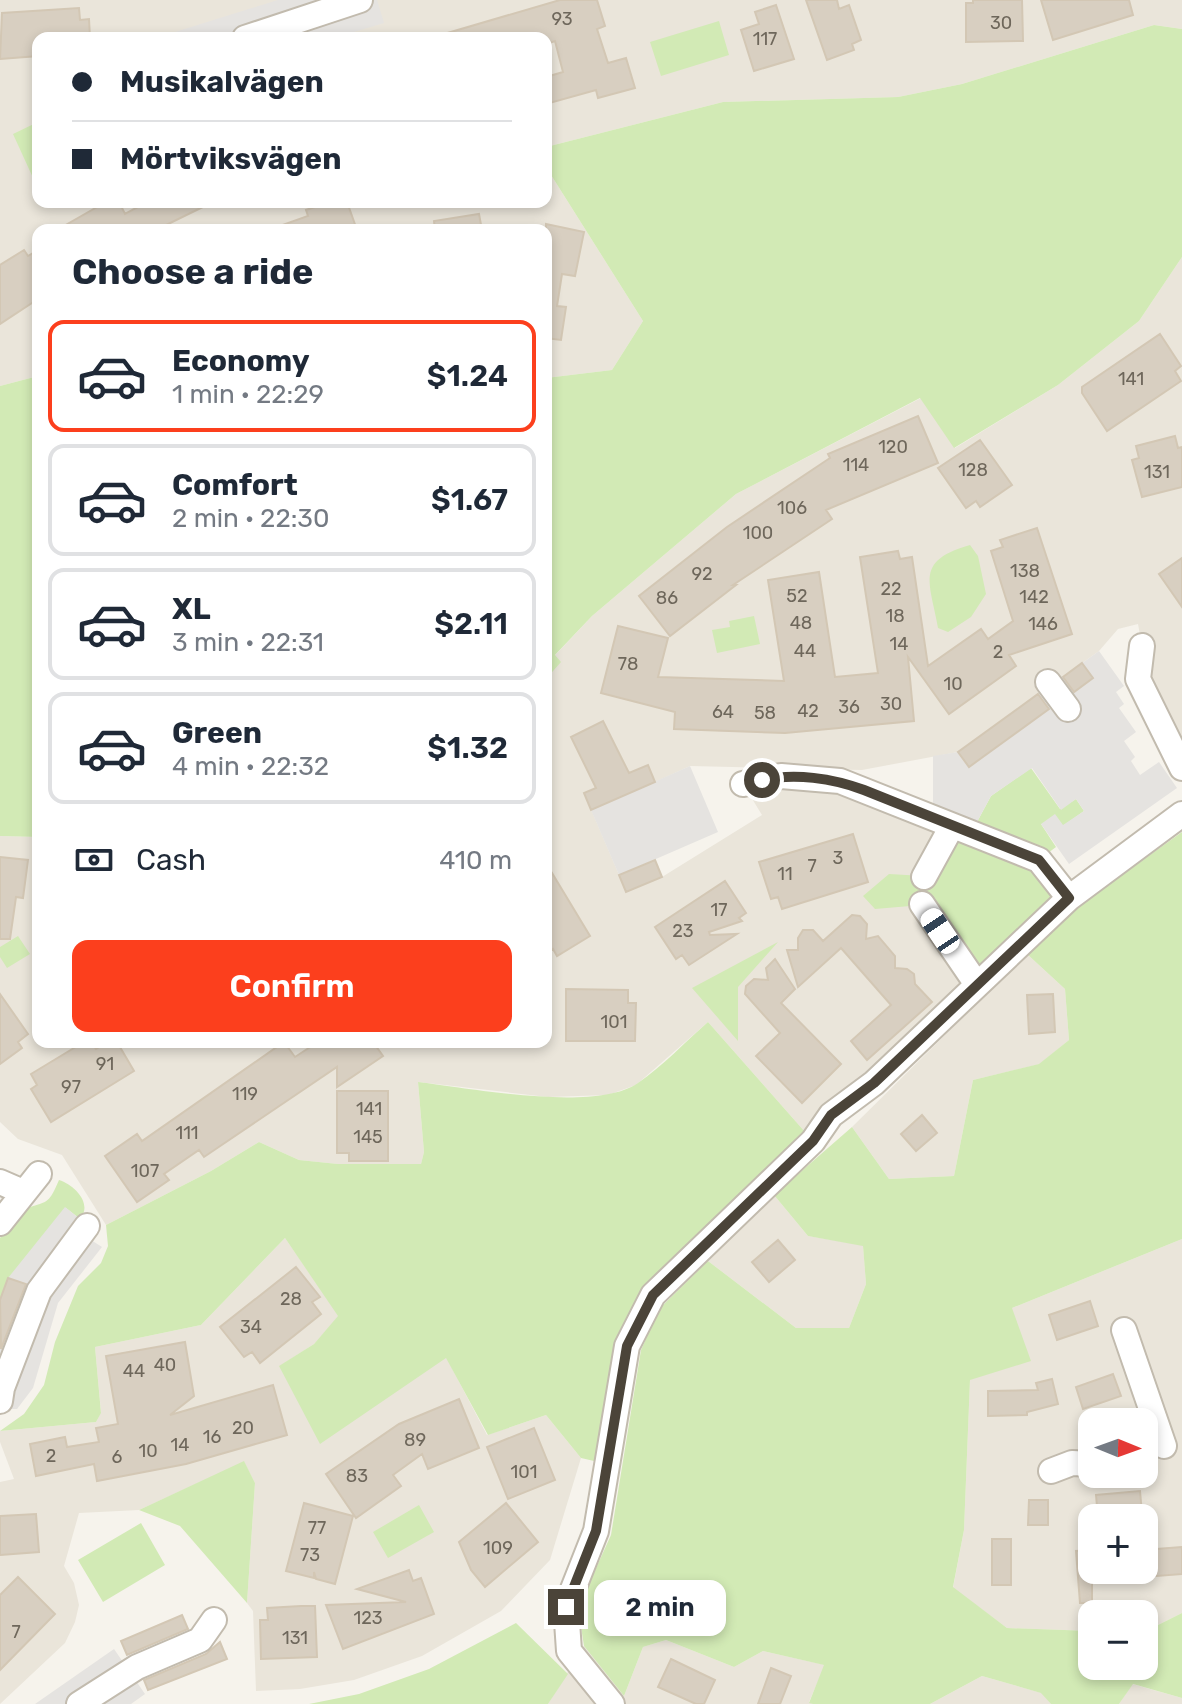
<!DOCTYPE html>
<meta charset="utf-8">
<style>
:root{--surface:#fff;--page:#f2f2f3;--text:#1f2937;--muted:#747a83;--line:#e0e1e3;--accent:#fc3f1d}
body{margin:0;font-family:Rubik,sans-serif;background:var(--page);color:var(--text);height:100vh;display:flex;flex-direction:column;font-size:30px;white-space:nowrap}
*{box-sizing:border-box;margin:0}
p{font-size:26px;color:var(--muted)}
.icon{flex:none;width:44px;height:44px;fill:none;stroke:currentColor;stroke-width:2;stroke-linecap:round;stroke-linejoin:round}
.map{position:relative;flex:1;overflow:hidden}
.side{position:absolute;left:32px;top:224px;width:520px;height:824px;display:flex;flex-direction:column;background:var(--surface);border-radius:16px;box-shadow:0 4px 12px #0003}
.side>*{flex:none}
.top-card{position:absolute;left:32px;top:32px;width:520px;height:176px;border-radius:16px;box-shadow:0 4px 12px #0003;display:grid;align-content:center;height:176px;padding:0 40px;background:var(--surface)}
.needle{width:52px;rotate:91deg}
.tools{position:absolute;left:1078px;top:1408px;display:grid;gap:16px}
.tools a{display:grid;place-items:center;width:80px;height:80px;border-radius:16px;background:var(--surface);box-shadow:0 4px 12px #0003;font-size:40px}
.end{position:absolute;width:36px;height:36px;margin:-18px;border:10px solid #4b4439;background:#fff;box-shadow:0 0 0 4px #fff}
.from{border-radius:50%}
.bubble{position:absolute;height:56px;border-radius:16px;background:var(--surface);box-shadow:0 4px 12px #0003;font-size:26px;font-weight:600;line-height:56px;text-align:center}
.car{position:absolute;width:24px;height:48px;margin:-24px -12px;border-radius:10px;box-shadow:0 0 6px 2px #0007;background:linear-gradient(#fff 24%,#345 0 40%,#fff 0 76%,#345 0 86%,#fff 0)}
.top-card b{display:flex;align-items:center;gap:28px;height:76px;font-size:30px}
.top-card b+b{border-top:2px solid var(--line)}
.top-card i{width:20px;height:20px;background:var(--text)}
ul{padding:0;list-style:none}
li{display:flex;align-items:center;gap:24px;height:112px;margin:0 16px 12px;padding:0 24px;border:4px solid var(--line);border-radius:16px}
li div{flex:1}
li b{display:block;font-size:30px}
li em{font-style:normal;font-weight:600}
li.on{border-color:var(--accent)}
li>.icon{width:72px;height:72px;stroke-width:1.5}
h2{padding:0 40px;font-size:36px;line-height:96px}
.pay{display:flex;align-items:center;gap:20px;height:88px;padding:0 40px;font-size:30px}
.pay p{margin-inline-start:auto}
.cta{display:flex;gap:16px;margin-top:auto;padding:16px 40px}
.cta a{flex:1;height:92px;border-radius:16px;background:var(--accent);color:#fff;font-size:32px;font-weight:600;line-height:92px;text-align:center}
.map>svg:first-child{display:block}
</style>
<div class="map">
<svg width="1182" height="1704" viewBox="0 0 1182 1704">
<rect width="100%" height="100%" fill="#f6f3ec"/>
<path fill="#eae5da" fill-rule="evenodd" d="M0 0H1182V29L1154 25 962 84 898 97 723 102 546 147V38H38V202H546V167L643 321 612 370 546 378V230H38V376L0 386Z
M1182 257V768L1138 679 1142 646 1138 624 1118 629 1099 651 958 752 862 770 690 766 655 782 647 765 584 793 626 891 662 877 762 815 743 784 781 776 952 826 922 904 976 983 813 1141 708 1022 636 1085 608 1095 548 1097 418 1082 424 1152 421 1164H338L299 1160 259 1142 211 1171 106 1225 62 1155 18 1139 0 1122V836L38 837V1042H546V665L592 616 736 494 921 398 955 448 1058 385 1139 321Z
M1027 954 1065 989 1069 1040 1040 1064 973 1080 954 1176 889 1179 852 1127Z
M774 1195 808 1236 863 1245 866 1284 849 1328H796L708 1261Z
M285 1238 339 1316 314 1344 280 1366 446 1357 487 1435 546 1415 581 1458 550 1560 501 1611 422 1656 354 1680 300 1689 256 1691 253 1611 247 1603 255 1483 244 1462 139 1510 79 1513 64 1566 74 1583 79 1605 75 1622 65 1643 0 1704V1482L14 1479 0 1442V1431L96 1422 101 1412 95 1347 201 1325Z
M1182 1239V1613L1144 1632V1614H1092V1631L1007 1628 953 1588 964 1530 970 1380 1012 1308ZM1092 1422H1144V1474H1092ZM1092 1518H1144V1570H1092Z
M666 1640 734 1667 763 1651 825 1665 809 1702 813 1704H548L584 1646 624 1696 643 1647Z
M982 1676 1042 1693 1051 1704H930Z
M1132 1684 1182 1698V1704H1119Z"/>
<path fill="#d2eab5" d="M719 21 729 55 661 76 650 42Z
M1154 25 1182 29V257L1139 321 1058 385 954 448 920 398 736 494 592 616 555 655 561 662 546 679V378L612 370 643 321 546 167V147L723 102 898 97 962 84Z
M38 122V178L34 180 13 134Z
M38 376V837L0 836V386Z
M970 545 978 556 986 594 971 617 948 632 938 628C930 582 914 561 970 545Z
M754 616 760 644 717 653 712 630 730 627 729 621Z
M1031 768 1060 809 1076 799 1084 811 1063 826 1041 824 1056 847 1040 859 1069 898 976 983 922 905 875 909 863 896 889 874 924 876 952 826 971 833 991 796Z
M1182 832V1239L1012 1308 1031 1361 970 1380 964 1530 953 1587 1007 1628 1092 1631V1666H1144V1632L1182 1613V1698L1133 1684 1119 1704H1051L1041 1693 982 1676 930 1704H813L809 1703 824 1665 763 1651 734 1667 666 1640 643 1647 624 1696 584 1646 578 1608 611 1535 641 1350 659 1309 708 1261 796 1328H849L866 1284 863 1246 808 1236 774 1195 852 1127 889 1179 954 1176 973 1080 1039 1064 1069 1040 1065 989 1027 954 1083 903Z
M18 936 30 954 7 968 0 957V947Z
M778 942 738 987V1041L692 988Z
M708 1022 813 1141 653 1295 607 1464 581 1458 546 1415 488 1435 446 1358 320 1444 279 1366 314 1344 338 1316 285 1238 201 1325 95 1347 101 1413 96 1422 0 1431 24 1414 44 1385 55 1342 78 1286 101 1263 108 1246 106 1225 211 1171 259 1142 299 1160 338 1164H421L424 1152 418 1082C470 1088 595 1113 638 1083 663 1066 685 1042 708 1022Z
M59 1180C75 1185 93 1204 80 1219L66 1208 0 1300V1238C7 1230 17 1211 27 1208 49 1201 49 1203 59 1180Z
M244 1461 255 1483 247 1603 180 1526 139 1510Z
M419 1505 434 1532 388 1558 373 1532Z
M141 1523 165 1565 103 1602 78 1560Z
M516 1623 568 1674 548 1704H309L359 1694 429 1669Z"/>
<path fill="#e5e3e0" d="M278 0H377L384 23 334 38H156Z
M1099 651 1124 686 1116 692 1124 704 1119 708 1136 732 1124 741 1135 757 1131 761 1140 775 1159 762 1177 788 1069 864 1041 824 1055 814 1063 825 1084 811 1076 799 1061 810 1032 768 991 796 971 833 933 816V756L958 752Z
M690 766 718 832 619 875 591 810Z
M65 1207 80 1219 91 1240 102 1247 58 1303 33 1388 17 1409H0L4 1357 0 1353V1300L8 1278Z
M114 1649 145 1694 131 1704H35Z"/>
<path fill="#d8cfc1" stroke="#d3c7b4" stroke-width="2" d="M560 0H597L605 26 597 29 608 63 626 58 635 88 598 98 596 90 546 104V77L563 72 555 41 546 44V38H445L444 34Z
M806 0H837L839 9 849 5 861 40 852 44 854 50 827 60Z
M973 0H1022L1023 41 966 42V3H973Z
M1041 0H1129L1133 15 1053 40Z
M776 5 794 59 754 71 741 30 759 24 755 12Z
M79 8 80 20 89 19 90 38H38V56L0 59 2 13Z
M106 202H119L125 214 147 202H213L156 230H57Z
M316 202H347L357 230H277V227L308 216 306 210 318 206Z
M479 214 482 230H435L434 221Z
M546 224 584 232 575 276 562 274 557 306 566 307 561 340 546 338Z
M24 250 28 256 38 250V299L0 324V265Z
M1160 334 1181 366 1175 371 1181 381 1107 431 1082 393V387Z
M918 416 938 463 826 510 832 519 733 585H736L670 636 639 596 727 527 830 458 828 454Z
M1175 436 1178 448 1182 447V487L1142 497 1132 460 1139 458 1136 446Z
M980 440 1012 485 980 507 976 501 966 508 938 468Z
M1037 528 1072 634 1009 655 1016 666 949 714 908 657 914 721 785 733 674 729 675 712 601 693 618 626 668 638 658 677 784 681 768 580 819 572 835 677 878 673 860 557 898 551 900 559 912 557 928 666 981 629 988 639 1013 621 991 551 1003 547 1000 540Z
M1182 558V607L1159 574Z
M1082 663 1093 678 1074 692 1063 677Z
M1038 694 1049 709 969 767 958 752Z
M603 721 629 773 648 765 655 782 591 810 584 793 596 788 571 737Z
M853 834 868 882 782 909 778 897 771 899 759 862Z
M0 857 28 860 23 898 16 897 10 939H0Z
M655 860 662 877 626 892 619 875Z
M546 863 590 936 557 956 553 949 546 954Z
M725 881 746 913 739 918 742 921 709 932 710 935 737 934 689 965 682 955 676 959 655 927Z
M852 915 860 916 867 924 866 939 878 936 895 956V968L907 969 914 974 915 984 932 1002 867 1060 851 1041 891 1005 841 948 798 987 787 950H798V938L803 930H813L823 941Z
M775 959 795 989 781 1003 841 1064 802 1103 756 1056 780 1033 745 994 746 986 754 979 768 980 766 968Z
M566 989 628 990V1003H636L635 1041H566Z
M0 994 28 1034 18 1042 22 1048 0 1064Z
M1053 994 1055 1032 1029 1034 1027 995Z
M84 1042H91L96 1049 108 1042H117L134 1071 51 1122 31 1089 37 1085 31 1074Z
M284 1042 295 1057 318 1042H373L383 1056 337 1087V1067L204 1157 199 1150 164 1174 169 1180 137 1202 105 1156 137 1134 142 1141Z
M337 1091H388V1161H349V1153H337Z
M922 1115 937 1133 916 1151 901 1134Z
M778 1240 795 1260 769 1282 752 1262Z
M296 1267 320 1297 312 1302 321 1314 260 1363 252 1352 244 1357 220 1327Z
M8 1278 26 1284 1 1349 0 1300Z
M1090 1301 1098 1326 1057 1340 1049 1315Z
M185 1342 194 1396 170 1415 273 1385 287 1435 186 1464 97 1481 94 1464 36 1476 30 1444 65 1437 67 1447 99 1442 96 1428 118 1424 106 1356Z
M1113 1374 1121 1396 1083 1409 1076 1387Z
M1052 1379 1058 1404 1027 1412V1415L988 1416V1391L1038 1390 1036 1383Z
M459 1399 479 1448 428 1469 422 1454 393 1475 401 1486 356 1518 326 1474 399 1424Z
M534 1428 555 1480 508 1499 487 1447Z
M1140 1491 1142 1513 1098 1518 1096 1495Z
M1029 1500H1048V1525H1028Z
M304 1503 353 1516 335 1584 316 1579 314 1572V1578L286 1571Z
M506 1503 538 1542 485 1587 471 1570 459 1542Z
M36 1514 39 1552 0 1555V1516Z
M992 1539H1011V1585H992Z
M1182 1547V1574L1144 1577V1550Z
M1092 1550V1603H1080L1076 1551Z
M409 1570 413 1581 421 1578 434 1614 343 1649 326 1605 406 1602 357 1589Z
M18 1577 55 1614 0 1670V1595Z
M301 1606H315L317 1657 261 1659 260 1620H268L267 1608Z
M182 1615 188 1629 127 1655 121 1641Z
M220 1642 227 1659 148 1690 144 1680 206 1654Z
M671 1659 715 1680 704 1704H696L658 1687Z
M771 1668 791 1676 780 1704H758Z"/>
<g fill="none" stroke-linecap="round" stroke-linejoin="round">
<defs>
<path id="minor" d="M245 38 360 0
M1142 646 1138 679 1182 768
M1048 682 1068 709
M743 784 781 776 840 781 1039 860 1069 898
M924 877 952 826
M922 904 976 983
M0 1182 23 1192
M0 1223 39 1174
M1124 1330 1164 1446
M0 1401 2 1388 39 1291 87 1226
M1051 1471 1072 1463 1092 1464
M79 1704 137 1667 200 1640 214 1620
M612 1704 569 1651 566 1607 596 1531 627 1346 653 1295 813 1141 831 1115 874 1083 1069 898 1182 814"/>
</defs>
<use href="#minor" stroke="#c2bbae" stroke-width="28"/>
<use href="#minor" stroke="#fff" stroke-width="24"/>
</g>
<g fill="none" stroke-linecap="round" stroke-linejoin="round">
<path stroke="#4b4439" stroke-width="10" d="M566 1607 596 1531 627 1346 653 1295 813 1141 831 1115 874 1083 1069 898 1039 860 864 790C832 778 795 773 762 780"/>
</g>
<g text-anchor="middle" stroke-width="6" stroke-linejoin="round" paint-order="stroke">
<g font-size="18" fill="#6e675b">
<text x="562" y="25">93</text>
<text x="1001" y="29">30</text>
<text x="765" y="45">117</text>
<text x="1131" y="385">141</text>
<text x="893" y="453">120</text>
<text x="856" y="471">114</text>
<text x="973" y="476">128</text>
<text x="1157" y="478">131</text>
<text x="792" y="514">106</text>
<text x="758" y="539">100</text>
<text x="1025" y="577">138</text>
<text x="702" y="580">92</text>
<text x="891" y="595">22</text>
<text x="797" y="602">52</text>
<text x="1034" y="603">142</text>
<text x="667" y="604">86</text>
<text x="895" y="622">18</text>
<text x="801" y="629">48</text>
<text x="1043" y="630">146</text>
<text x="899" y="650">14</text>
<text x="805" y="657">44</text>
<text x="998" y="658">2</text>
<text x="628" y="670">78</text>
<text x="953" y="690">10</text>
<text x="891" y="710">30</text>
<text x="849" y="713">36</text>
<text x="808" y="717">42</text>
<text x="723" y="718">64</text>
<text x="765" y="719">58</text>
<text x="838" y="864">3</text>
<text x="812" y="872">7</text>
<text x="785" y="880">11</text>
<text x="719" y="916">17</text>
<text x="683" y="937">23</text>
<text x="614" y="1028">101</text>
<text x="105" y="1070">91</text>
<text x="71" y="1093">97</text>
<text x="245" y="1100">119</text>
<text x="369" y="1115">141</text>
<text x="187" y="1139">111</text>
<text x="368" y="1143">145</text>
<text x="145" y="1177">107</text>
<text x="291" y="1305">28</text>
<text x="251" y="1333">34</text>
<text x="165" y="1371">40</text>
<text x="134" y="1377">44</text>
<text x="243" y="1434">20</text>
<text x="212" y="1443">16</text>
<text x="415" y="1446">89</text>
<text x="180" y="1451">14</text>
<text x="148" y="1457">10</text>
<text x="51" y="1462">2</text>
<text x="117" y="1463">6</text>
<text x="524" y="1478">101</text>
<text x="357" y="1482">83</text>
<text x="317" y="1534">77</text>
<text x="498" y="1554">109</text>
<text x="310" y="1561">73</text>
<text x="368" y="1624">123</text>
<text x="16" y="1638">7</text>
<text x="295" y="1644">131</text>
</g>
</g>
</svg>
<div class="tools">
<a><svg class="needle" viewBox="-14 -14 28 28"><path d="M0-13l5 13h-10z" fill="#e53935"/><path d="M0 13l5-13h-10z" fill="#747a83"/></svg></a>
<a>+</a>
<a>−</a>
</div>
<i class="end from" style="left:762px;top:780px"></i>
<i class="end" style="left:566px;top:1607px"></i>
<div class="bubble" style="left:594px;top:1580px;width:132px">2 min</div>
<i class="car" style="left:940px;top:931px;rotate:326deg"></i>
<div class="top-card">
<b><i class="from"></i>Musikalvägen</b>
<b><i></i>Mörtviksvägen</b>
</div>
<section class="side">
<h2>Choose a ride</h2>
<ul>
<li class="on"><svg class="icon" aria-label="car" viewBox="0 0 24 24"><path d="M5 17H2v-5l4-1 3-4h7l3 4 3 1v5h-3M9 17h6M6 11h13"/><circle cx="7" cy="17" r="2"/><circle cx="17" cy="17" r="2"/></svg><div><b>Economy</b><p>1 min · 22:29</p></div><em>$1.24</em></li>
<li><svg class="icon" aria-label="car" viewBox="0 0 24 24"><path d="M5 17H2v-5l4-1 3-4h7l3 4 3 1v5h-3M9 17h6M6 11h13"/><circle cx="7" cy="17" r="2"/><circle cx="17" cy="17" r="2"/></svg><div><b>Comfort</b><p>2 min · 22:30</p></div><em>$1.67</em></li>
<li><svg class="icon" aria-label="car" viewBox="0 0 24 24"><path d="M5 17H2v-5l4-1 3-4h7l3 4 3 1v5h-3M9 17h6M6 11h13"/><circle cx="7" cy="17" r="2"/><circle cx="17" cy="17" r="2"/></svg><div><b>XL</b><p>3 min · 22:31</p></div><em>$2.11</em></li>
<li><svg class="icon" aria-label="car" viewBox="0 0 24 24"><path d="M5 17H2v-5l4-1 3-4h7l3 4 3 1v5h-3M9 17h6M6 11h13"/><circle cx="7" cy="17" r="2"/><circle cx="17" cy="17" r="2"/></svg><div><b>Green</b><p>4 min · 22:32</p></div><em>$1.32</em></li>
</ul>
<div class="pay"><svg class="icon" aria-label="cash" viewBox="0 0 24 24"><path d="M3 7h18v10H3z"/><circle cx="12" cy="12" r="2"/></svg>Cash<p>410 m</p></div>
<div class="cta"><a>Confirm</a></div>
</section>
</div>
